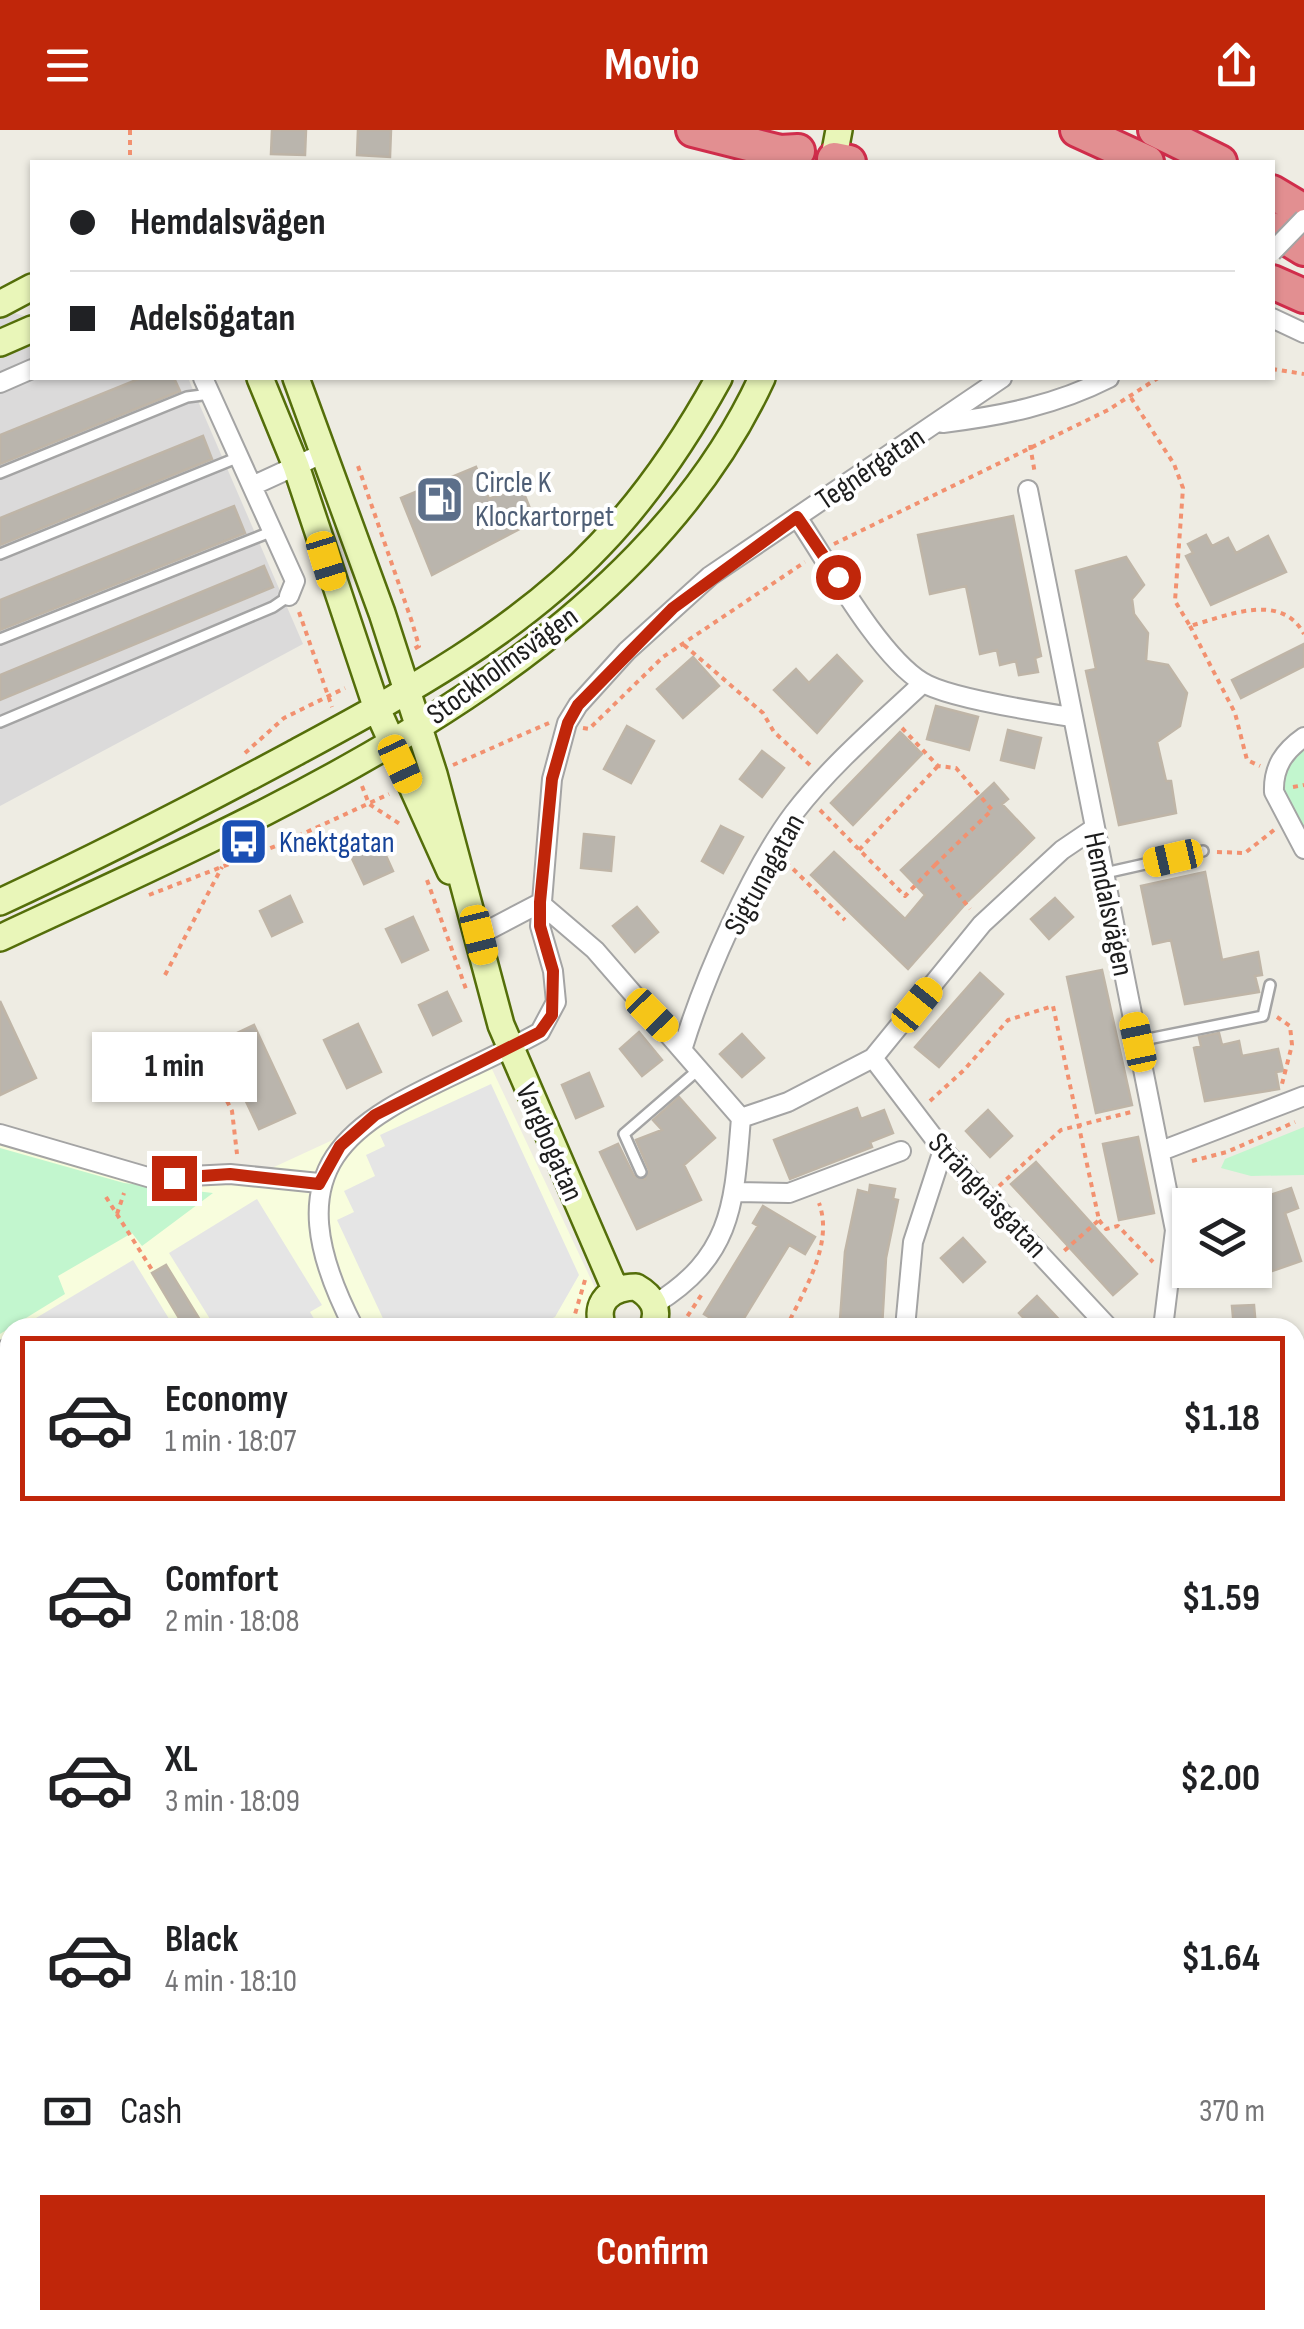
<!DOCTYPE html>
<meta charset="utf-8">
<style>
:root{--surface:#fff;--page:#f6f6f6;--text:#202124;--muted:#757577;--line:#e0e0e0;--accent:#c0260a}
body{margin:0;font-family:"Sofia Sans Condensed",sans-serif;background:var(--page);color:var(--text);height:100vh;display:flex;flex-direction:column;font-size:38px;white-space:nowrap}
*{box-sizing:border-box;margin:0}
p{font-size:32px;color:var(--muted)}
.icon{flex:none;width:55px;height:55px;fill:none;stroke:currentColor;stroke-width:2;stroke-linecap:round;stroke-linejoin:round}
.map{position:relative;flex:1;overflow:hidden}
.sheet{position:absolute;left:0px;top:1188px;width:1305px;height:1012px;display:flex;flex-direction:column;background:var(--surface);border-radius:30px 30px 0 0;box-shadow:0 2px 8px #0004}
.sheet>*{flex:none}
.guide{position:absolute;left:30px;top:30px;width:1245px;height:220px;border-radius:0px;box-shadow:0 2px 8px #0004;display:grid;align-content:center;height:220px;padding:0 40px;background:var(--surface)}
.controls{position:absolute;left:1172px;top:1058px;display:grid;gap:20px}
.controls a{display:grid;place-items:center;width:100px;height:100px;border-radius:0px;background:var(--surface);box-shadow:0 2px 8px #0004;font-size:50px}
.end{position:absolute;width:45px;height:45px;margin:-22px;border:12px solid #c0260a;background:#fff;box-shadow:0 0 0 5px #fff}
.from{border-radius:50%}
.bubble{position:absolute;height:70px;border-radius:0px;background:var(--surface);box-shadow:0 2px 8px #0004;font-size:32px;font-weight:700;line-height:70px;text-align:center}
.car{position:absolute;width:30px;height:60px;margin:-30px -15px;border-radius:12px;box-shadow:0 0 8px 2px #0007;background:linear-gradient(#f5c518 24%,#345 0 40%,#f5c518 0 76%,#345 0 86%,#f5c518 0)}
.guide b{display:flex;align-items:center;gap:35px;height:95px;font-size:38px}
.guide b+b{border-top:2px solid var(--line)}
.guide i{width:25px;height:25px;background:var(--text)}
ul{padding:18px 0 0;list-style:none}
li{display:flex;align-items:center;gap:30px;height:165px;margin:0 20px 15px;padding:0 20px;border:5px solid transparent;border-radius:0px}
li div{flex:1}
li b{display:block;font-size:38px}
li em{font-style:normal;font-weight:700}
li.selected{border-color:var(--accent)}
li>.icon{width:90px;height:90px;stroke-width:1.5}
.pay{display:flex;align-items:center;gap:25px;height:110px;padding:0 40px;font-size:38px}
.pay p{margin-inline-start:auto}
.primary-button{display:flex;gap:20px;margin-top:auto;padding:20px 40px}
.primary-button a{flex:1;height:115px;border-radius:0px;background:var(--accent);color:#fff;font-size:40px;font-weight:700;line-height:115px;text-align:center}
header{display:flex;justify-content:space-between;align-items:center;height:130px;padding:0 40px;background:var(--accent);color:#fff;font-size:45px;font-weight:700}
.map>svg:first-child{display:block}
</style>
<header><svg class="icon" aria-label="menu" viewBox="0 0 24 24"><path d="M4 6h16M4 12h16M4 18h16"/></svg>Movio<svg class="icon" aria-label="share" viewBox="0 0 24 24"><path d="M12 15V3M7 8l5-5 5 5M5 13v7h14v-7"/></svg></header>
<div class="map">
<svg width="1304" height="2199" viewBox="0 0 1304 2199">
<rect width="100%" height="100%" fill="#eeece3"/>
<path fill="#dbdada" d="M0 179 32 188V248H188L303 514 0 676Z"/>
<path fill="#f8fddd" d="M491 937 596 1160 583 1191 585 1197 10 1198V2190H595L590 2199H0V1011L122 1046 246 1050Z"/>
<path fill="#c2f6ce" d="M1304 617V701L1283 662 1286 626Z
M1304 997V1045L1251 1046 1221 1038 1225 1029Z
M0 1018 124 1053 213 1063 142 1116 132 1103 58 1146 65 1164 0 1204Z"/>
<path fill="#e5e5e5" d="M491 954 579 1145 555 1187 532 1197H387L337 1090 354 1082 344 1061 375 1046 366 1025 385 1016 380 1005Z
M257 1069 322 1175 310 1182 319 1197H215L169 1123Z
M133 1130 174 1197H21Z"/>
<path fill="#bab5ad" stroke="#bfb5a7" stroke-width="2.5" d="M272 0H306L305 25 271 24Z
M358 0H391L390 27 357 25Z
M141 248H174L180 261 0 334V305Z
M203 306 212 329 0 415V388Z
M476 337 489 369 521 356 535 391 432 445 401 368Z
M234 376 245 403 0 500V470Z
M1013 386 1041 526 1035 528 1038 542 1019 545 1016 531 1000 535 997 520 980 524 966 456 930 464 918 405Z
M1206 405 1212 416 1228 408 1236 423 1268 406 1286 442 1211 475 1186 426 1193 423 1188 414Z
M1126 427 1144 455 1132 469 1134 484 1148 503 1146 531 1168 535 1187 563 1180 596 1157 612 1166 651H1171L1176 683 1119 695 1086 541 1096 539 1076 441Z
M264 436 273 457 0 570V545Z
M1304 514V536L1241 568 1232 550Z
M837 525 862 551 817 603 774 560 796 539 809 553Z
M693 527 719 556 683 588 657 559Z
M936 576 978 587 969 620 927 609Z
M627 596 654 611 631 653 604 639Z
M1008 600 1041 608 1034 638 1001 630Z
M900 602 922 624 853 695 831 673Z
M762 621 784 638 762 667 740 649Z
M994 653 1008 669 1002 674 1034 708 968 771 908 839 811 745 834 722 905 789 925 765 901 740Z
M721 696 743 707 723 743 702 731Z
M584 704 614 707 611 741 581 738Z
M378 708 393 741 364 754 349 722Z
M1205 742 1222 830 1258 822 1262 845 1255 846 1259 862 1185 874 1171 810 1153 814 1141 756Z
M290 766 302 792 272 806 260 781Z
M1055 768 1073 787 1049 809 1031 789Z
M637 777 658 802 635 822 613 796Z
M413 787 428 820 402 832 386 799Z
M1102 840 1132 975 1096 983 1067 847Z
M980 843 1003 864 939 937 915 917Z
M447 862 461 891 433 905 419 875Z
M0 871 36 948 0 965Z
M358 894 381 942 347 958 324 910Z
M254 895 295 983 259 999 218 912Z
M639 902 662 930 642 946 620 919Z
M1219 903 1222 915 1239 911 1242 926 1278 919 1283 941 1276 942 1279 959 1205 971 1194 918 1201 916 1199 907Z
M742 904 764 928 742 947 720 924Z
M589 943 603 976 576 988 562 955Z
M679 967 715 1008 684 1035 701 1070 637 1099 600 1022 618 1014 634 1046 645 1049 649 1040 636 1010 662 1000 653 990Z
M857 978 861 989 884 980 893 1003 870 1012 872 1017 790 1049 774 1010Z
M988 980 1012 1006 990 1027 966 1001Z
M1138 1007 1154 1083 1119 1090 1103 1014Z
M1036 1032 1137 1144 1113 1165 1011 1054Z
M870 1055 895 1059 893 1069 898 1070 886 1128 882 1198H852L853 1190H840L845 1122 858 1060 869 1063Z
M1291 1058 1298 1078 1285 1083 1301 1131 1255 1147V1070Z
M763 1076 815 1107 805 1124 789 1115 738 1198H727L704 1184 758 1096 753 1093Z
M963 1108 985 1132 963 1152 941 1128Z
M166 1135 205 1198H185L152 1143Z
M1037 1166 1067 1198H1033L1019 1183Z
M1254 1175 1256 1198H1234L1232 1176Z"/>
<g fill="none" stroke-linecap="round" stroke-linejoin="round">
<defs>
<path id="lane" d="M0 343 187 267 210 264
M0 424 239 327
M0 509 273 401
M0 592 273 477 289 466
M1105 743 1203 721
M1138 911 1263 886 1270 855
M641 1042 624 1004 698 940
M0 1218 10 1212
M0 1427 10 1446
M0 1471 10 1459
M0 1856 10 1850
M302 2190 305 2199
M534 2190 546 2199
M677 2190 686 2199"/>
<path id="street" d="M1272 188 1304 203
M203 248 295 451 289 466
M0 253 32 239
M943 293C1001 286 1056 275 1109 248
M252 356 326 322
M1028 360 1175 1100 1163 1198
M797 387C827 431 878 525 922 552 947 568 1039 582 1072 587
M1304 607C1284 621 1273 637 1274 662L1304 719
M540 773 595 820 741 988
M479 805 540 773
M683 917C704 849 751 740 794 683 831 635 879 594 923 553
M873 928 943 1020 1109 1198
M741 988 788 972 873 928 982 794 1062 720 1093 699
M0 1004 151 1048 230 1044 319 1053
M1161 1021 1304 966
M736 1062 789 1063 901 1021
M655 1174C734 1125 734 1072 741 988
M354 1198C249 996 398 981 540 902L556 872 553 841 540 796 552 649 567 593 578 575 627 521 710 446 1002 248
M905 1198 913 1112 943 1020
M1295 1373H1304
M1295 1619H1304
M1297 1876 1304 1875
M1295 2067H1304
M575 2199 582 2190
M1054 2199 1055 2190"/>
<path id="secondary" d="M833 32 839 0
M0 174 32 157
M0 213 32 199
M260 248 296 336 377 579 450 741
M296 248 382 483 434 644 501 895 615 1159
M0 772C99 726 196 676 293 624 400 566 515 505 600 415 648 365 686 308 719 248
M0 808C269 682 630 534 762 248
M603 1198C593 1172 611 1157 636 1157 652 1166 661 1179 652 1198"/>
<path id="highway" d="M693 0 780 22 798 21
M1077 0 1147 32
M1155 0 1220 32
M834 29 849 32
M1272 62 1304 81
M1272 99 1304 119
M1272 152 1304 166"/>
</defs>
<use href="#lane" stroke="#a4a4a4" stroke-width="14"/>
<use href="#street" stroke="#a4a4a4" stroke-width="22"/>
<use href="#secondary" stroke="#546e0a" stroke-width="30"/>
<use href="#highway" stroke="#d02d4b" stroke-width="38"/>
<path stroke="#f29170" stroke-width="4" stroke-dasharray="5 5" stroke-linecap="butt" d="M130 0V32
M1272 239 1304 244
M1131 268 1174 334 1183 358 1175 471 1190 496C1226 486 1281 461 1304 504
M1030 315 1035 344
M358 336 412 492 419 516 414 519
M834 414 1108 280 1158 248
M299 482 332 577
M1190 496 1235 583 1247 630 1260 636
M684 515 763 583 774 602 810 635
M583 598 589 599 663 527 805 432
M902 598 938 636 956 638 992 680 935 735
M245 623 284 588 345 558
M453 635 549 593
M362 656 369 674 403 696
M1293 657 1304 655
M820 680 905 766 935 735 970 779
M859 720 938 636
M1217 722 1245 723 1274 700
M786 732 845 790
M427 750 466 859
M149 765 281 714 389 664
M165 845 222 737
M1277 887 1290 896 1292 915 1282 954
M148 928 195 933 211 939 232 981 237 1024
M930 971 964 940 1008 890 1053 876 1099 1090 1064 1121
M1192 1031 1227 1022 1295 992
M999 1056 1061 1000 1131 982
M106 1067 154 1143
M117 1084 124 1063
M1099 1090 1106 1099 1118 1096 1153 1132
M563 1198 573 1191 585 1150
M689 1198 681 1196 702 1164
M786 1198C804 1160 834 1114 819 1073
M172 2190 177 2199"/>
<use href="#lane" stroke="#fff" stroke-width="9"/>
<use href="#street" stroke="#fff" stroke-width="18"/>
<use href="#secondary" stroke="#e9f6b9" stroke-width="25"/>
<use href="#highway" stroke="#e28f91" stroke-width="32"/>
<defs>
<path id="street-bridge" d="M1272 122 1304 89"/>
</defs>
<use href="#street-bridge" stroke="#a4a4a4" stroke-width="22" stroke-linecap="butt"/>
<use href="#street-bridge" stroke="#fff" stroke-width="18"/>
</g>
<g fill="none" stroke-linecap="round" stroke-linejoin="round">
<path stroke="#c0260a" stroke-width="12" d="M174 1048 230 1044 319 1054 340 1016 375 985 540 902 552 885 553 841 540 796V772L552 649 568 593 578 575 673 478 797 387 838 447"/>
</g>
<defs>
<symbol id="fuel-square" viewBox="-11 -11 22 22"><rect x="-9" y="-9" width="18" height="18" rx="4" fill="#5c6f8a" stroke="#fff"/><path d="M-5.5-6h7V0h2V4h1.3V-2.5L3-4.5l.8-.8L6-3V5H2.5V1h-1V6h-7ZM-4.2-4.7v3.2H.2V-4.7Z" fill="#fff"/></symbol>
<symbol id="bus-square" viewBox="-11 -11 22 22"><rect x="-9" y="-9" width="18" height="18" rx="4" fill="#1a4fb4" stroke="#fff"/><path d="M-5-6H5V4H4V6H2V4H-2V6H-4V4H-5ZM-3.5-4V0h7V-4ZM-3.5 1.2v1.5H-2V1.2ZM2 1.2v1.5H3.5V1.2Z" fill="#fff"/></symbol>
</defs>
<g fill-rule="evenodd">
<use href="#fuel-square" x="412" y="342" width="55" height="55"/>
<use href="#bus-square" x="216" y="684" width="55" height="55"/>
</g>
<g text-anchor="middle" stroke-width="8" stroke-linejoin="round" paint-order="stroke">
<g font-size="30" fill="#1d1d1d" stroke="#fff">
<text transform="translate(870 338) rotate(-34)" y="10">Tegnérgatan</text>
<text transform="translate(502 535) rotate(-36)" y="10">Stockholmsvägen</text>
<text transform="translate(764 744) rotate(-61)" y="10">Sigtunagatan</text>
<text transform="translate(1109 774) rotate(78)" y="10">Hemdalsvägen</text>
<text transform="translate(550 1012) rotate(66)" y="10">Vargbogatan</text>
<text transform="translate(988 1065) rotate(47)" y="10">Strängnäsgatan</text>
</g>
<g font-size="30" fill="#4e5e75" stroke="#fff" text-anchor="start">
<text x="475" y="362">Circle K<tspan x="475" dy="34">Klockartorpet</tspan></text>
</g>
<g font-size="30" fill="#164399" stroke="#fff" text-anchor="start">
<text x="279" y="722">Knektgatan</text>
</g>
</g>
</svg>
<div class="controls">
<a><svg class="icon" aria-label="layers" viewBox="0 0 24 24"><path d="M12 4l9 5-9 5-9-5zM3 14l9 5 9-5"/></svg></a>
</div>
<i class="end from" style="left:838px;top:447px"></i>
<i class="end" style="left:174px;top:1048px"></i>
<div class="bubble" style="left:92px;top:902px;width:165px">1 min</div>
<i class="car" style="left:326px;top:431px;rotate:163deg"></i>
<i class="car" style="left:400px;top:634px;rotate:155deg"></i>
<i class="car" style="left:1173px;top:728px;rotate:257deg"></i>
<i class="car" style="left:479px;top:805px;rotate:166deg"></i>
<i class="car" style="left:917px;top:875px;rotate:39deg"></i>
<i class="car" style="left:652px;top:885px;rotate:136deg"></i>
<i class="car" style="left:1138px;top:912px;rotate:348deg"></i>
<div class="guide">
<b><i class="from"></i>Hemdalsvägen</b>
<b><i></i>Adelsögatan</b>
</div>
<section class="sheet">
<ul>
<li class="selected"><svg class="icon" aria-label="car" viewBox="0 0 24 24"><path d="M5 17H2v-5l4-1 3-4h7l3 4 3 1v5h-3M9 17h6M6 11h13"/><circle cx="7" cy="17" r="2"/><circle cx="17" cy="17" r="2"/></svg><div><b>Economy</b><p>1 min · 18:07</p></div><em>$1.18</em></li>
<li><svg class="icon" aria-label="car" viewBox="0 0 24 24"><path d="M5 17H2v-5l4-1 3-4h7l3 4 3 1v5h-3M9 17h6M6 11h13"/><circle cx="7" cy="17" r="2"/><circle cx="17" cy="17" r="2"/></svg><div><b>Comfort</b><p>2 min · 18:08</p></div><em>$1.59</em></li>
<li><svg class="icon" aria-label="car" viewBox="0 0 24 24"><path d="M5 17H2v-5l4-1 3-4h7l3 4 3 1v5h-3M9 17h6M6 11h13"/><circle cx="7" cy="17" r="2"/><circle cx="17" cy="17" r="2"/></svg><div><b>XL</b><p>3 min · 18:09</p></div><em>$2.00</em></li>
<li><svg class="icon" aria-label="car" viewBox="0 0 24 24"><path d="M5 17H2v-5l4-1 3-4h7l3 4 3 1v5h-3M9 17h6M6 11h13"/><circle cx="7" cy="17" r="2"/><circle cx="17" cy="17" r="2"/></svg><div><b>Black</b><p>4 min · 18:10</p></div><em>$1.64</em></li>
</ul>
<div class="pay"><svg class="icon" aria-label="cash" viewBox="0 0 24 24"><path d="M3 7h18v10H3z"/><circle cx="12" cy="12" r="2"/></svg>Cash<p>370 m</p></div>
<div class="primary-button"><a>Confirm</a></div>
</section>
</div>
